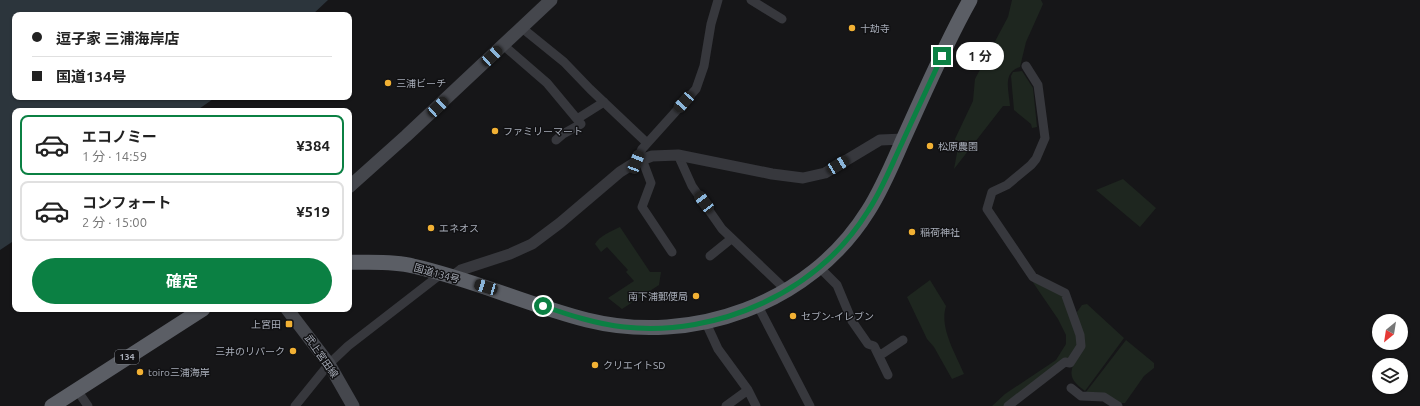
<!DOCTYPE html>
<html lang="ja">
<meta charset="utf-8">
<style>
:root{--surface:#fff;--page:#f2f2f2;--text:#222;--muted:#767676;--line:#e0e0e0;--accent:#0b8043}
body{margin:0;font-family:Ubuntu,"Noto Sans JP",sans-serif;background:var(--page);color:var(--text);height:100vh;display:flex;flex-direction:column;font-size:15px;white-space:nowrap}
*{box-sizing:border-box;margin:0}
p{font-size:13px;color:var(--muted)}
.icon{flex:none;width:22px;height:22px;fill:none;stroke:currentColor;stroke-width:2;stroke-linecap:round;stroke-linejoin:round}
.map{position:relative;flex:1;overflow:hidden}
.drawer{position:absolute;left:12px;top:108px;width:340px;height:204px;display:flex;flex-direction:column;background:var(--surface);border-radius:8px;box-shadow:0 1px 3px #0004}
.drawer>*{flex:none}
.banner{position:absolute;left:12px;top:12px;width:340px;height:88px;border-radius:8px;box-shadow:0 1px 3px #0004;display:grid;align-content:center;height:88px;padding:0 20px;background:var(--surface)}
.needle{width:26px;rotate:210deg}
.controls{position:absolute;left:1372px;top:314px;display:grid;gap:8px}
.controls a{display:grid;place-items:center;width:36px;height:36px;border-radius:50%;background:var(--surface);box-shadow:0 1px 3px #0004;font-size:20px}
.end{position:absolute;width:18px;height:18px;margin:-9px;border:5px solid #0b8043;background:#fff;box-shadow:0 0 0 2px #fff}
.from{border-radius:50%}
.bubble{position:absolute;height:28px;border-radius:14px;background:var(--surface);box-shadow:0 1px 3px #0004;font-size:13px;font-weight:700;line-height:28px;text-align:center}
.car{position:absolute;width:12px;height:24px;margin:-12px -6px;border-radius:5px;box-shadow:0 0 3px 1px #0007;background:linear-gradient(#222 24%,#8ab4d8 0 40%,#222 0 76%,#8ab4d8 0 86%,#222 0)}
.banner b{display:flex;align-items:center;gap:14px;height:38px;font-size:15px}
.banner b+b{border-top:1px solid var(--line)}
.banner i{width:10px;height:10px;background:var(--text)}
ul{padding:7px 0 0;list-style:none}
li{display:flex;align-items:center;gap:12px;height:60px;margin:0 8px 6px;padding:0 12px;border:2px solid var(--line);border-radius:8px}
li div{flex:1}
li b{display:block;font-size:15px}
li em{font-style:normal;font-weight:700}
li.on{border-color:var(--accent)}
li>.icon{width:36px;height:36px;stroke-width:1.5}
.action{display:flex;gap:8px;margin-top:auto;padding:8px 20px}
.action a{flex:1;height:46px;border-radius:24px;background:var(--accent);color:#fff;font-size:16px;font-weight:700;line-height:46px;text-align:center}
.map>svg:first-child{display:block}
</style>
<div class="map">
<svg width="1420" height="406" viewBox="0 0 1420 406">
<rect width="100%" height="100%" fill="#161618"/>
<path fill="#1e261f" d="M1012 0H1041L1043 4 1026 42 1020 67C1002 72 1009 91 1010 106H1003L954 169 957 153 955 139 973 101 975 79 1008 17Z
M1022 71 1033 88 1037 127 1032 128 1031 124 1014 110 1011 76 1013 72Z
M1123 179 1156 208 1140 227 1096 190Z
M620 227 650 272H661L659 285 622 309 608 298 634 281 626 272 628 270 607 247 601 252 595 244C599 236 612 231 620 227Z
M930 280 946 306C939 328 956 354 964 374L952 379 934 347 927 339 907 297Z
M1032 281 1063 295 1079 341 1069 361 1006 406H992L1005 394 1056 360 1066 344V335L1058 319Z
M1087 304 1124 338 1085 391C1076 384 1068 378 1073 366 1074 362 1078 359 1079 355 1081 341 1080 326 1077 312L1082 305Z
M1126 340 1154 363V368L1144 376 1125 403H1119L1086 392Z"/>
<path fill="#2c353c" d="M0 0H328L312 15H15V97H216L196 111H15V240L0 250Z"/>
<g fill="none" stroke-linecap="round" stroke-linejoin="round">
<path stroke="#37383d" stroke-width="9" d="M751 0 782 19
M522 28 564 62 590 89 647 143
M503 45 547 83 577 119 604 102
M556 140 563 134 581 124 577 119
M678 155 692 186 722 229 787 291
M642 159 651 183 642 207 672 252
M636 162 642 149 696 89 704 66 711 24 718 0
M710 256 731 239
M819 267 837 285 852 321 868 344 874 346 888 375
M758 306 810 406
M706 323 718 349 748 390 756 406
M879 356 903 340
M1071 388 1081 396 1104 397 1118 406
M77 390 88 406
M295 406 329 364 348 346 441 274
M726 406 748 390
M1008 406 1065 362 1070 363 1081 346 1080 335 1065 293 1033 277 987 209 992 192 1007 185 1031 165 1036 159 1045 138 1038 85 1026 66"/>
<path stroke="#37383d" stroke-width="11" d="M452 277 461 270 510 254 532 244 560 223 620 172 636 162 652 156 678 155 772 174 803 178 825 173 880 140 904 139"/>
<path stroke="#45474d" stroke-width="13" d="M349 187 406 136 551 0
M287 309 329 364 353 406"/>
<path stroke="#5b5e65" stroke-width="15" d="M349 262C370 263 393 261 413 266 472 279 528 305 587 320 692 346 810 304 868 211 882 189 892 165 902 142 924 94 944 46 970 0
M52 406 203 309"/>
</g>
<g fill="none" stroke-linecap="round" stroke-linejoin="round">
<path stroke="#0b8043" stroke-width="5" d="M543 306C569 315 596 324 624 327 718 337 818 292 868 211 882 190 891 166 902 143 915 114 929 85 942 56"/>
</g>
<g fill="#f2b134" stroke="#111113" stroke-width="1.5">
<circle cx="852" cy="28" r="4"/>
<circle cx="388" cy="83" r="4"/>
<circle cx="495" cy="131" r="4"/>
<circle cx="930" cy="146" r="4"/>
<circle cx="431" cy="228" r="4"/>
<circle cx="912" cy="232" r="4"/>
<circle cx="696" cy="296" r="4"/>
<circle cx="793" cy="316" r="4"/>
<rect x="285" y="320" width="8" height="8" rx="2"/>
<circle cx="293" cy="351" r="4"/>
<circle cx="595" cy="365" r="4"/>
<circle cx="140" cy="372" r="4"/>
</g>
<g text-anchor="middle" stroke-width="3" stroke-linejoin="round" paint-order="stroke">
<rect fill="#111113" stroke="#7b7e86" stroke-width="1" x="115" y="350" width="24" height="14" rx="3"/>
<g font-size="9" font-weight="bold" fill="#a8adb8">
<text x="127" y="360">134</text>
</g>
<g font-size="10" fill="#a8adb8" stroke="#111113" text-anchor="start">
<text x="860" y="32">十劫寺</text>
<text x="396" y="87">三浦ビーチ</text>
<text x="503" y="135">ファミリーマート</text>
<text x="938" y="150">松原農園</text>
<text x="439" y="232">エネオス</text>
<text x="920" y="236">稲荷神社</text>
<text x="688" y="300" text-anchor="end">南下浦郵便局</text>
<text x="801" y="320">セブン-イレブン</text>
<text x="281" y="328" text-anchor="end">上宮田</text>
<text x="285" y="355" text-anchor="end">三井のリパーク</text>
<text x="603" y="369">クリエイトSD</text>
<text x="148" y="376">toiro三浦海岸</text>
</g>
<g font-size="10" fill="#a8adb8" stroke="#111113">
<text transform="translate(437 273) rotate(16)" y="4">国道134号</text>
<text transform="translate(322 356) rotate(55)" y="4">武上宮田線</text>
</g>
</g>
</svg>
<div class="controls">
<a><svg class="needle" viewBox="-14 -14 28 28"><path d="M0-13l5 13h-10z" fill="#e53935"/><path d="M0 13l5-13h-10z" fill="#767676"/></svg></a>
<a><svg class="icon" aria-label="layers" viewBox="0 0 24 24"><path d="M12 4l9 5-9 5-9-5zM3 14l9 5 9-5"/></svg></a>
</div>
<i class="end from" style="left:543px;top:306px"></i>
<i class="end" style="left:942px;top:56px"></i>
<div class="bubble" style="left:956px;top:42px;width:48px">1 分</div>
<i class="car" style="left:492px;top:56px;rotate:47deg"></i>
<i class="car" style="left:684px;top:102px;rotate:222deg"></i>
<i class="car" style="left:438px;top:107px;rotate:47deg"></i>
<i class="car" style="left:636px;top:162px;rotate:21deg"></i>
<i class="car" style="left:838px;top:165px;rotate:59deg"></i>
<i class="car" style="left:704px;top:202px;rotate:323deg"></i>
<i class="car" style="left:486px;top:287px;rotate:287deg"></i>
<div class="banner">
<b><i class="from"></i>逗子家 三浦海岸店</b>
<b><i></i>国道134号</b>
</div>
<section class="drawer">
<ul>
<li class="on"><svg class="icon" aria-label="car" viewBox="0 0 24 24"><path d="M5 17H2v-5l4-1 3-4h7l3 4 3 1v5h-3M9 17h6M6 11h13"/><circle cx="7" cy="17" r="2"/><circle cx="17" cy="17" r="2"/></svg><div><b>エコノミー</b><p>1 分 · 14:59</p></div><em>¥384</em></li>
<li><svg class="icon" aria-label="car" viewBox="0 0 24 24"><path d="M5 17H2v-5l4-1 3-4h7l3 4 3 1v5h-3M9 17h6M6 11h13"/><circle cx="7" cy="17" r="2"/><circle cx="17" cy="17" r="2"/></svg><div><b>コンフォート</b><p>2 分 · 15:00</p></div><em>¥519</em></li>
</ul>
<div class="action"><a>確定</a></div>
</section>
</div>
